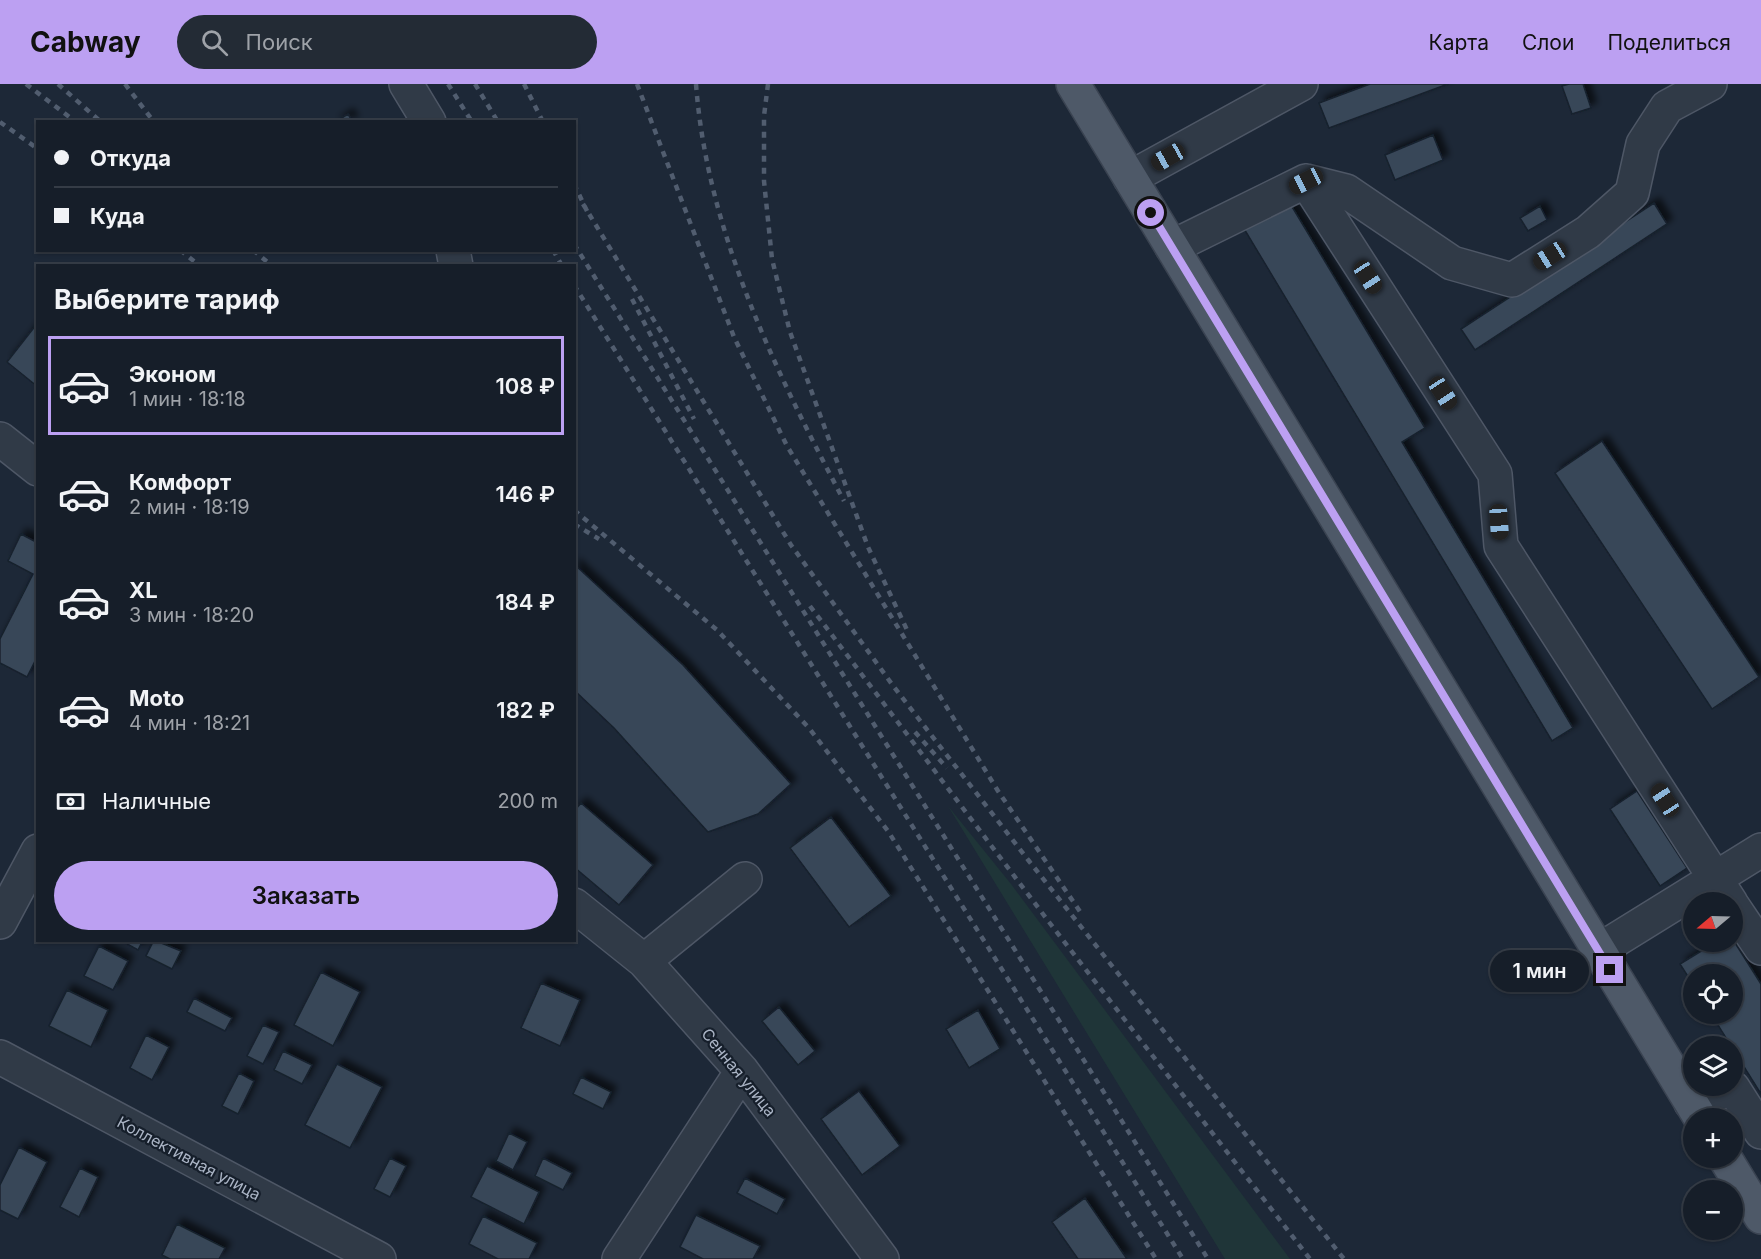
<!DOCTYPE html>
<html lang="ru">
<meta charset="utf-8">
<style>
:root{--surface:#161e29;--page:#232b35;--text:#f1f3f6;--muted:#9ea2a8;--line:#353c46;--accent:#bca0f2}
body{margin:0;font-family:Inter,sans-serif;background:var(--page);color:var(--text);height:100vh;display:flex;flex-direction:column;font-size:22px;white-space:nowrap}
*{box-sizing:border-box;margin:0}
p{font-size:20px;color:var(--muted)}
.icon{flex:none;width:33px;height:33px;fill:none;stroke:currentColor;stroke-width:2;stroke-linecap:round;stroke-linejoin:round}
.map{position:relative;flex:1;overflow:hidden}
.drawer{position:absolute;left:36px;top:180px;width:540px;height:678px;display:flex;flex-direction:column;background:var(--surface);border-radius:0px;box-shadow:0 2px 4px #0004,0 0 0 2px var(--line)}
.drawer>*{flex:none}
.hud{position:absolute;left:36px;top:36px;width:540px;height:132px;border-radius:0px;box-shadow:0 2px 4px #0004,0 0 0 2px var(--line);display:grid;align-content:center;height:132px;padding:0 18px;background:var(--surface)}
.needle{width:39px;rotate:251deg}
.fabs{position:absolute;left:1683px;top:808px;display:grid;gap:12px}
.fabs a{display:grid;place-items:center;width:60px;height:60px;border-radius:50%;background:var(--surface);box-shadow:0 2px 4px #0004,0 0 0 2px var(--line);font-size:30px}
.end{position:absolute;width:27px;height:27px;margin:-14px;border:8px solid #bca0f2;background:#111;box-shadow:0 0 0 3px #111}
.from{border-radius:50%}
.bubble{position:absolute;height:42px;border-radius:21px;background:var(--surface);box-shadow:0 2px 4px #0004,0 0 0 2px var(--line);font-size:20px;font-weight:600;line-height:42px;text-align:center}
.car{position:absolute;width:18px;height:36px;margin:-18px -9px;border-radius:8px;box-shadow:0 0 4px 2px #0007;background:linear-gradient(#222 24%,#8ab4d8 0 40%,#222 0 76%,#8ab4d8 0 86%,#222 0)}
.hud b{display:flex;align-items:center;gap:21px;height:57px;font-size:22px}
.hud b+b{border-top:2px solid var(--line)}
.hud i{width:15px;height:15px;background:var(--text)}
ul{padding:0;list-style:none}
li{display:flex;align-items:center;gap:18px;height:99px;margin:0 12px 9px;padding:0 6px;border:3px solid transparent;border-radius:0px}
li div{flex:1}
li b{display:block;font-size:22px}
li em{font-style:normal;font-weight:600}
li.active{border-color:var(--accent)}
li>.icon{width:54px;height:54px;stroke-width:1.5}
h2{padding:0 18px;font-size:27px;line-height:72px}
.pay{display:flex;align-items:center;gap:15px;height:66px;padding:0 18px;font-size:22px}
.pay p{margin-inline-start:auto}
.action{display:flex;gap:12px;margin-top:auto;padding:12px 18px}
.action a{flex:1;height:69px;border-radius:36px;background:var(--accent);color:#111;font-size:24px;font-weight:600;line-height:69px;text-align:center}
header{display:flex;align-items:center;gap:36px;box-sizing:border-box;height:84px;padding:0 30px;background:var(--accent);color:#111}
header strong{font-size:28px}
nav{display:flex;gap:33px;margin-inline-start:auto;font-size:21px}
.search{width:420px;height:54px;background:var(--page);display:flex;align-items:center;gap:15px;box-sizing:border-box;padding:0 21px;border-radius:33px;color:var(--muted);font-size:22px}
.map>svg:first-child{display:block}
</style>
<header>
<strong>Cabway</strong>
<div class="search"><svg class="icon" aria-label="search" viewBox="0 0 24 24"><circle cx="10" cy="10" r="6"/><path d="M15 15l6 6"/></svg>Поиск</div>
<nav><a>Карта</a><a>Слои</a><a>Поделиться</a></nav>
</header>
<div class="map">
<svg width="1761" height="1175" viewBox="0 0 1761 1175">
<defs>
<filter id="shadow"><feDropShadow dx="5.5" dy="-5.5" stdDeviation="3" flood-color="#0009"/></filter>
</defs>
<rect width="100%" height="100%" fill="#1d2837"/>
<path fill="#1f3538" d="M948 722 1011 800 1290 1175H1225Z"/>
<path fill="#384658" stroke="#18212d" stroke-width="1.5" filter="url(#shadow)" d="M1370 0H1448L1329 44 1319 19Z
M1569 0H1583L1591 24 1572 30 1562 2Z
M348 30 353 38H335Z
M1433 51 1443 76 1395 96 1385 71Z
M1288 116 1425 344 1402 358 1573 644 1552 657 1243 143Z
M1654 119 1667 140 1475 266 1461 245Z
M1540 122 1547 136 1528 147 1520 134Z
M36 241 38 242V303L7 278Z
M1602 357 1759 593 1712 625 1555 389Z
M21 450 38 459V571L27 593 0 579V555L33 490 8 477Z
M574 480 683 581 791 700 758 730 708 748 614 644 574 606Z
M1637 707 1687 784 1660 802 1610 725Z
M581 719 653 781 619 821 574 783V727Z
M831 733 891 812 849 843 790 764Z
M1732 854 1761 900V1010L1711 930H1732V891H1694V902L1680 880 1716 858H1732Z
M120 856H143L138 866Z
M154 856 181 867 172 885 146 872Z
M99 862 128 877 113 906 84 892Z
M321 888 360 908 333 962 294 941Z
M541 899 580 916 560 962 521 944Z
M67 906 108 926 91 963 49 942Z
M194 914 232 934 225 947 187 928Z
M779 923 815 967 798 981 762 937Z
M978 926 1000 965 969 984 946 945Z
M263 941 279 948 263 980 247 972Z
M146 951 169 963 152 996 130 984Z
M283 967 312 981 302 1000 274 986Z
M337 980 382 1003 350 1064 305 1041Z
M239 989 254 997 238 1030 222 1022Z
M581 993 611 1008 603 1025 573 1010Z
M859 1007 900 1062 862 1091 821 1035Z
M509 1049 527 1058 513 1086 496 1077Z
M19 1063 47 1078 18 1135 0 1126V1101Z
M390 1074 406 1082 390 1113 374 1105Z
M543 1074 572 1089 563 1106 535 1092Z
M487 1082 539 1108 524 1140 471 1113Z
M80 1084 98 1093 79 1133 60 1123Z
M745 1094 785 1115 777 1130 737 1109Z
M1085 1114 1127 1175H1078L1052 1138Z
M696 1131 760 1162 753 1175H703L680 1163Z
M483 1132 537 1159 529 1175H498L469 1160Z
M177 1140 225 1164 219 1175H170L162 1171Z"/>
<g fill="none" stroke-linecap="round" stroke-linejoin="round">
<defs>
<path id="minor" d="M406 0 429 38
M1130 94 1301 0
M1306 97 1346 107 1452 179 1512 196 1588 148 1632 109 1643 60 1667 23 1710 0
M1172 163 1306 97 1495 390 1501 462 1731 819
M453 166 456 182
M0 355 38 385
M574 821 644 877 742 987 882 1175
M1732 821 1761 864
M0 838 38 767
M1598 867 1761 766
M644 877 745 795
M0 973 379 1175
M1691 1019 1733 1004 1761 1048
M619 1175 742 987"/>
<path id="major" d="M1073 0 1701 1035
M1725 1074 1761 1133"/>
</defs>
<use href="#minor" stroke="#4e5766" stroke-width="36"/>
<use href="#major" stroke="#3a4351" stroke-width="36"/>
<use href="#minor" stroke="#303a47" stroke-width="33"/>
<use href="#major" stroke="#4e5968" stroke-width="33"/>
<path stroke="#515d6f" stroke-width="4.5" stroke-dasharray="6 6" stroke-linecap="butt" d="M26 0 76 38
M58 0 101 38
M125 0 154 38
M448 0 472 38
M475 0 498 38
M524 0 543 38
M637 0 734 253 787 362 998 707 1083 832
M696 0C707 148 776 288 844 417
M768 0 764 32V97L772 175 790 248 868 463 908 548
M0 38 38 65
M574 100 587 127
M583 120 791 461 894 603 1029 777 1344 1175
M574 160 1208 1175
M180 166 200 182
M253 166 272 182
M553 166 562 182
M574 201 1183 1175
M632 215 694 335
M574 426 717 546 809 644 888 747 1156 1175
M574 440 599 455
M810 522 1049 838 1310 1175
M915 648 947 684"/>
</g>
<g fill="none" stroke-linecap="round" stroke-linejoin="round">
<path stroke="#bca0f2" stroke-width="8" d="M1151 129 1610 886"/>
</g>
<g text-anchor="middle" stroke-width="4.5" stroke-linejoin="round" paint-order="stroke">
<g font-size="16" fill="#aab4c5" stroke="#161f2b">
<text transform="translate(739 988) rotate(51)" y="6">Сенная улица</text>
<text transform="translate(189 1074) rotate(28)" y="6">Коллективная улица</text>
</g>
</g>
</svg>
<div class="fabs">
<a><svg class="needle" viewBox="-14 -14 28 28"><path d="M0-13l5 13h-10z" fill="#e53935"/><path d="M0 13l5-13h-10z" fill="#9ea2a8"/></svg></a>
<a><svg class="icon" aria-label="locate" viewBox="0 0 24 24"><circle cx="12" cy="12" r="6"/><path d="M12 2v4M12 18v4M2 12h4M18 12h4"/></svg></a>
<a><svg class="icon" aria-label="layers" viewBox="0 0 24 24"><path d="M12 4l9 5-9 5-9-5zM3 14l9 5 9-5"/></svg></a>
<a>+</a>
<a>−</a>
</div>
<i class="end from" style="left:1151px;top:129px"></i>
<i class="end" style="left:1610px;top:886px"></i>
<div class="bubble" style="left:1490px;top:866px;width:99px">1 мин</div>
<i class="car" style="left:1168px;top:73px;rotate:241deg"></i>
<i class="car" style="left:1306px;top:97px;rotate:243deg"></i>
<i class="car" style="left:1550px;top:172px;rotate:238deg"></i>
<i class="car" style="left:1368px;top:193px;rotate:147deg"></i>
<i class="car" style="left:1443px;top:309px;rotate:147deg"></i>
<i class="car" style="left:1499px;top:438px;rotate:176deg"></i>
<i class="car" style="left:1665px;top:716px;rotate:327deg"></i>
<div class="hud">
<b><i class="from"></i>Откуда</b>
<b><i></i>Куда</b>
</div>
<section class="drawer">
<h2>Выберите тариф</h2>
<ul>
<li class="active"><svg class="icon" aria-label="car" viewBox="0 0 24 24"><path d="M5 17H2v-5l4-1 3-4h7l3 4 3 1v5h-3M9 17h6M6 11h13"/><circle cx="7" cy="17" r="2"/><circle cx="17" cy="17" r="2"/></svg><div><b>Эконом</b><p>1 мин · 18:18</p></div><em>108 ₽</em></li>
<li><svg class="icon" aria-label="car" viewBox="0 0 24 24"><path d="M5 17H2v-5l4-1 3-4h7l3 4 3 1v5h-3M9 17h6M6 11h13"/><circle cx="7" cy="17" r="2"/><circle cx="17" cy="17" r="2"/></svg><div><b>Комфорт</b><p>2 мин · 18:19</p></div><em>146 ₽</em></li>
<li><svg class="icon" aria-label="car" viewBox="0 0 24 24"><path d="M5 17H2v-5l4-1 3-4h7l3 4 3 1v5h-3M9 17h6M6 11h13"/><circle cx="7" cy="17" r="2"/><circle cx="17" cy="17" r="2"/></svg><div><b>XL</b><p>3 мин · 18:20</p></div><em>184 ₽</em></li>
<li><svg class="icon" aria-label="car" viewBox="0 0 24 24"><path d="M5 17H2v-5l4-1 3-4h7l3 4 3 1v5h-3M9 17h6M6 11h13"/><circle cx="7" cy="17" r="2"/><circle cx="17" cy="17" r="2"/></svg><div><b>Moto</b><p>4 мин · 18:21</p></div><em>182 ₽</em></li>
</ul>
<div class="pay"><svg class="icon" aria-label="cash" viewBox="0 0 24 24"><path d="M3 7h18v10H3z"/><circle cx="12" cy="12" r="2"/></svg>Наличные<p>200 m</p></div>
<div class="action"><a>Заказать</a></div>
</section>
</div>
